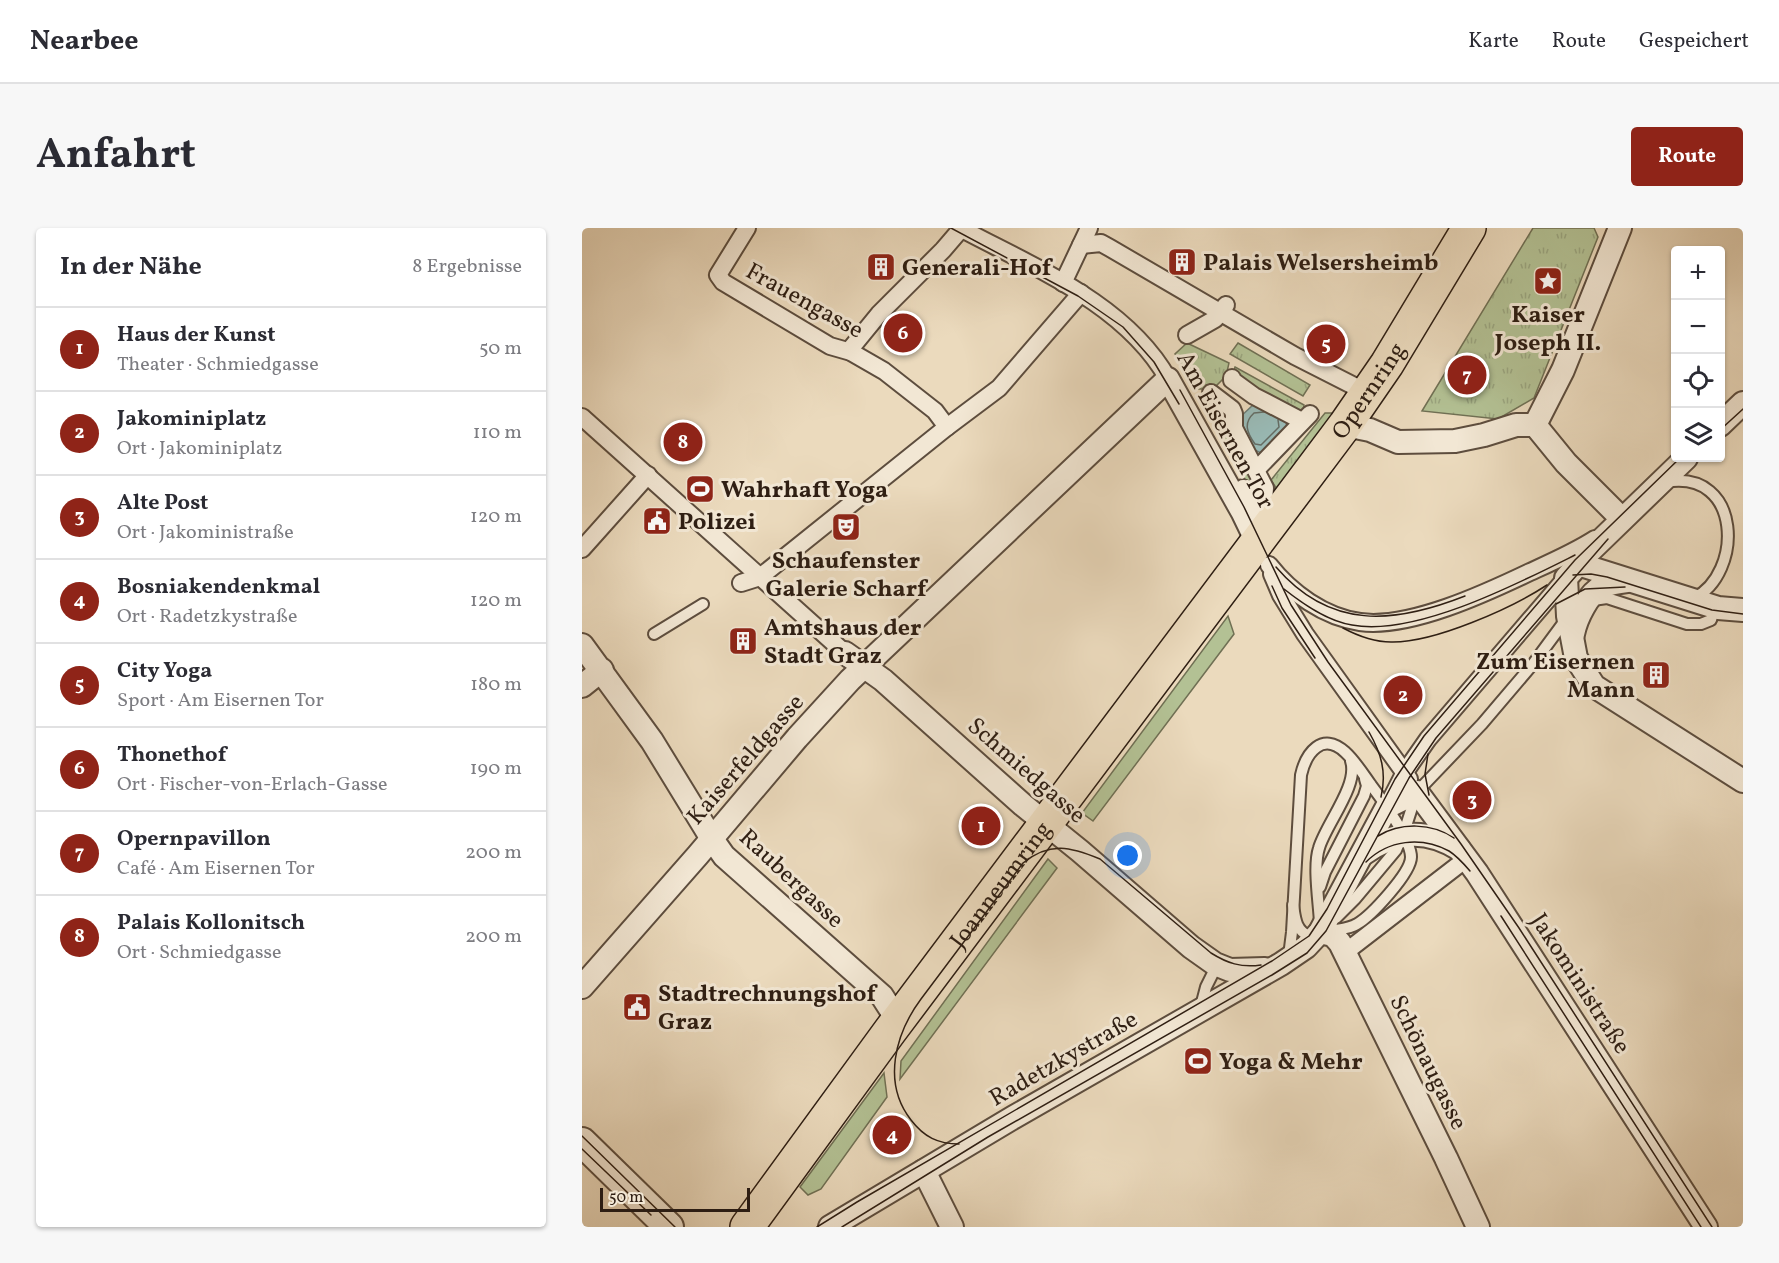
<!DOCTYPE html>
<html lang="de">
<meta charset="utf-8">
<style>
:root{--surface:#fff;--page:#f7f7f7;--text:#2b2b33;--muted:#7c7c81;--line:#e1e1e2;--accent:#8f2418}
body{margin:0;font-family:Vollkorn,serif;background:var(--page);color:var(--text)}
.controls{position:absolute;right:18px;top:18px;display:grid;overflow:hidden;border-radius:6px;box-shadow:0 2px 4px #0004}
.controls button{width:54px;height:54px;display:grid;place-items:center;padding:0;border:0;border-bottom:2px solid var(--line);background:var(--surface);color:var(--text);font:30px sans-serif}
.scale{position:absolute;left:18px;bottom:15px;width:150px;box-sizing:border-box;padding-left:6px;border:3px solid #2e1e13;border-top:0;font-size:16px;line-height:21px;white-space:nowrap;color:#2e1e13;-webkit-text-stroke:4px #f2e7d4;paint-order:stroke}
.you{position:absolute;left:546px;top:628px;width:21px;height:21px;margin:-15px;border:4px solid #fff;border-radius:50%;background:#1a73e8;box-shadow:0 0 0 9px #1a73e833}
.badge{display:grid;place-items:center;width:39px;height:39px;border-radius:50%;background:var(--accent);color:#fff;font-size:20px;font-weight:700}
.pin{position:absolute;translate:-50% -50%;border:3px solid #fff;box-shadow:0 2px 6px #0006}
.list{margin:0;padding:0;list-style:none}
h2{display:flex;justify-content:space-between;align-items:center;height:78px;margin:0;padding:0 24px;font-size:26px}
h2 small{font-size:20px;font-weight:400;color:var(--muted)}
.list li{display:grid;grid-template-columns:39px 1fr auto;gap:18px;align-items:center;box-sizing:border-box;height:84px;padding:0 24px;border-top:2px solid var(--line)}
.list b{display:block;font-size:22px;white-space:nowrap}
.list p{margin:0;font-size:20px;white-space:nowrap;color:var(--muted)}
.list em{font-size:20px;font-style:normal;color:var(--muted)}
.icon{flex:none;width:33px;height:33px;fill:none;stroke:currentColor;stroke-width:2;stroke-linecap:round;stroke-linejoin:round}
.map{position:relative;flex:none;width:1161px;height:999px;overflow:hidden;border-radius:6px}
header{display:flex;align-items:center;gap:36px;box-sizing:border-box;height:84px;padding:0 30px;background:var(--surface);border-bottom:2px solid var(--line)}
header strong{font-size:28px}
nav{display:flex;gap:33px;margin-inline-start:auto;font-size:21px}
.intro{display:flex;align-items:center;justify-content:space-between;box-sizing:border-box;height:144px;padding:0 36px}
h1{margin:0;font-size:42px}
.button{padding:15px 27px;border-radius:6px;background:var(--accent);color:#fff;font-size:21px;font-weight:700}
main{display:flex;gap:36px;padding:0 36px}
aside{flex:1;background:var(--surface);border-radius:6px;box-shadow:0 2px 4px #0004}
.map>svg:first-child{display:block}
.green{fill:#b3c194;stroke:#707054;stroke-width:1.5}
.park{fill:url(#park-tufts);stroke:#707054;stroke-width:1.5}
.water{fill:#99bab6;stroke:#6e7c75;stroke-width:1.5}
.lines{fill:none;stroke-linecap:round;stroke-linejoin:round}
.shore{stroke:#646c64;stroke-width:1.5}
.service-casing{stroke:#5d4d3e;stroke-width:14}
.pedestrian-casing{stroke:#5d4d3e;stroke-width:20}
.minor-casing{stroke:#5d4d3e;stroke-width:26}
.tertiary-casing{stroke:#5d4d3e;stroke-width:32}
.primary-casing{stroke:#2e1e13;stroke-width:36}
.service{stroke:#f2e7d4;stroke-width:10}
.pedestrian{stroke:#f2e7d4;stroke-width:16}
.minor{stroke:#f2e7d4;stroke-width:22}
.tertiary{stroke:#f2e7d4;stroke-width:28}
.primary{stroke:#ebdabd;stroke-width:33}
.tram{stroke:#2e1e13;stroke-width:1.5}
.labels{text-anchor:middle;stroke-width:6;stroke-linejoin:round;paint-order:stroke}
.poi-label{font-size:24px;font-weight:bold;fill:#2e1e13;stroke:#f2e7d4;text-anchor:start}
.street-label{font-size:24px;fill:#2e1e13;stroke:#f2e7d4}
</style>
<header>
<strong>Nearbee</strong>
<nav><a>Karte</a><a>Route</a><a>Gespeichert</a></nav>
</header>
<div class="intro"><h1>Anfahrt</h1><a class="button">Route</a></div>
<main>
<aside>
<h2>In der Nähe<small>8 Ergebnisse</small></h2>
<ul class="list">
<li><span class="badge">1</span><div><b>Haus der Kunst</b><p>Theater · Schmiedgasse</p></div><em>50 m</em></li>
<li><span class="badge">2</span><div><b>Jakominiplatz</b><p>Ort · Jakominiplatz</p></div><em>110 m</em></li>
<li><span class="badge">3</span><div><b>Alte Post</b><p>Ort · Jakoministraße</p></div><em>120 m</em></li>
<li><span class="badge">4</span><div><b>Bosniakendenkmal</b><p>Ort · Radetzkystraße</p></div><em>120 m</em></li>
<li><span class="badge">5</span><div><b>City Yoga</b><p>Sport · Am Eisernen Tor</p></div><em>180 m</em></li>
<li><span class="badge">6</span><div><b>Thonethof</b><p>Ort · Fischer-von-Erlach-Gasse</p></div><em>190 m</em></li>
<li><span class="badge">7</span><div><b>Opernpavillon</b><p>Café · Am Eisernen Tor</p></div><em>200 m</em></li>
<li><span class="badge">8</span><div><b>Palais Kollonitsch</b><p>Ort · Schmiedgasse</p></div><em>200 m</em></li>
</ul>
</aside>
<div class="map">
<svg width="1161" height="999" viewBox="0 0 1161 999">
<defs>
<pattern id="park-tufts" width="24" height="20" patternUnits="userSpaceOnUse" patternTransform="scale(1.5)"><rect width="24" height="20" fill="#b3c194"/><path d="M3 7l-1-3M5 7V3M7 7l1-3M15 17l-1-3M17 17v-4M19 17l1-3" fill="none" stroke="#9aa57f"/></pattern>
</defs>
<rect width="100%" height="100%" fill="#ebdabd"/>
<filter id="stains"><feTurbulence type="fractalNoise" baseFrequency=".00333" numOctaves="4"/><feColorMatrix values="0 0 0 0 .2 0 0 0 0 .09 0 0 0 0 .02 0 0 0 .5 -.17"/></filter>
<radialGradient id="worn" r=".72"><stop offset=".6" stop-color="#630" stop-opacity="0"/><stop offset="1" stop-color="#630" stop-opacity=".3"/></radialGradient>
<!-- green -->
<g class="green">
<path d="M 646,388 L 652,406 L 511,593 L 500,585 Z"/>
<path d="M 466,631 L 475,640 L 318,851 L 319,833 Z"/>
<path d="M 302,845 L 305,869 L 239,961 L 226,967 L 218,959 Z"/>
</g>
<!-- park -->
<g class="park">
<path d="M 951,0 L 1012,0 L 1016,9 L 952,170 L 916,191 L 840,183 Z"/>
<path d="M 605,115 L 647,135 L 644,148 L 631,161 L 613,161 L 593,126 Z"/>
<path d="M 656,115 L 728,157 L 721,168 L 648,126 Z"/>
<path d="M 653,139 L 722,177 L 721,187 L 666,162 L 656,144 L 652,142 Z"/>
<path d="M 618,168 L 629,168 L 646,183 L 639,189 L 671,250 L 666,257 Z"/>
<path d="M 743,185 L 751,185 L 698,266 L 689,252 Z"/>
</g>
<!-- water -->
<path class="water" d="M 671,177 L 704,194 L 705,199 L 679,225 L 673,222 L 669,224 L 656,199 L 657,190 Z"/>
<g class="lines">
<!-- shore -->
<path class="shore" d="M 682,184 L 672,185 C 661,195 665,205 673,216 L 679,217 L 697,199 L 696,192"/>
<!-- service casing -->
<g class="service-casing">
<g id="service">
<path d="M 1084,254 C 1161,241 1161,346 1112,370"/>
<path d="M 1011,372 L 1025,370 L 1105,396 L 1119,396 L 1129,392 L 1131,385 L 1135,380"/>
<path d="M 72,406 L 121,376"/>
<path d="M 738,659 L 743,644 L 782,568 L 785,558 L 783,551"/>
<path d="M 711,677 C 713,689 713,702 727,708 L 733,706"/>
<path d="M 754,690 L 773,671 L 814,622 L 824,598 L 835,564 L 900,496 L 951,436 L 985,390"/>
<path d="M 738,695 C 737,674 731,638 737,620 C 744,596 777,557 769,533"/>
<path d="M 707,728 L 710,704 L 719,547 C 724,525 740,503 763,524 C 773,533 781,546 789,557 C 800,571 829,612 829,629 C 829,645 789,688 775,696 C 767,701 757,701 748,703"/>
<path d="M 618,782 L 624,759 L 635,737"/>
</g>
</g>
<!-- pedestrian casing -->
<g class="pedestrian-casing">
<g id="pedestrian">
<path d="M 165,0 L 136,47 L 141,54 L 248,118 L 269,124 L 302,143 L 353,183 L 365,199"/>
<path d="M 378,0 C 451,39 544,76 586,151"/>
<path d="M 499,17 L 519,15 L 528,20 L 713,128 L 772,158"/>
<path d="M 481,55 L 507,0"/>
<path d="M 605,107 L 633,91 L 644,77"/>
<path d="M 269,124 L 270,119 L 297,86 L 361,22 L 379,1"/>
<path d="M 650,150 L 650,152 L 672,168 L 720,193"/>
<path d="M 629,165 L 650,181 L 652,186 L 652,200 L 683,260 L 682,274 L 672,284"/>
<path d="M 0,189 L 263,425"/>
<path d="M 675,241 L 728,186"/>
<path d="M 661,260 C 668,270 678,274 685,284"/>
<path d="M 0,321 L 66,247"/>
<path d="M 687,337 C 709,365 742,389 778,394 C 827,401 904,365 948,344 C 970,334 993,324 1013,311"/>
<path d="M 690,346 L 699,367 L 723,406 L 827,551"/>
<path d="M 159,355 L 178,349 L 365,199 L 417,160 L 499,65"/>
<path d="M 805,579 L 823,544 L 846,511 L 984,350"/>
<path d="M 770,719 L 875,638"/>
</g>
</g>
<!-- minor casing -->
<g class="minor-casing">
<g id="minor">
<path d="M 763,197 L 788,202 L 816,214 L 873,213 L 902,207 L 934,197 L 953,197"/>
<path d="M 953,197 L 981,142 L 1038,0"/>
<path d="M 953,197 L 984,235 L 1040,291"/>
<path d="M 1138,197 L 1161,175"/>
<path d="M 1104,230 L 1009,322 L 984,350 L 986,388 L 994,430 L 1012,458 L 1161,553"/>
<path d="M 996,336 L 1136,380 L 1161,382"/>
<path d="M 991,406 C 994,391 1006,365 1021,358 C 1029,355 1037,354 1045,353"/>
<path d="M 0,417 L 70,513 L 130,611 L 142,628 L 300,768 L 316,793"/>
<path d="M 263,425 L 301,452 L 441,577 L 498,623 L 609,719 L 633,736 L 648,742 L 683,741"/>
<path d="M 0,458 L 20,442"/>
<path d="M 781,626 C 813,603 843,600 877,621"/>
<path d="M 738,704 L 751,707 L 758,715 L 864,930 L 896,999"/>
<path d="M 0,759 L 116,627 L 215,510 L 268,452 L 586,151 L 661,285 L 676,316"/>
<path d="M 342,943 L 370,999"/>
<path d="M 248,999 L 432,889 L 699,736 L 724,719 L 738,704 L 805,579 L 835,564 L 895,645 L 1124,999"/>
</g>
</g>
<!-- tertiary casing -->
<g class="tertiary-casing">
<path id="tertiary" d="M 0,914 L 87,999"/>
</g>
<!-- primary casing -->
<g class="primary-casing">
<g id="primary">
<path id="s1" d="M 165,999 L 308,803 L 763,197 L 805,136 L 887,0"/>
</g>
</g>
<!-- service -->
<use href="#service" class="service"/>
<!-- pedestrian -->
<use href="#pedestrian" class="pedestrian"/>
<!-- minor -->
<use href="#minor" class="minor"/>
<!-- tertiary -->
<use href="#tertiary" class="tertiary"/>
<!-- primary -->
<use href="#primary" class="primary"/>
<!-- tram -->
<g class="tram">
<path d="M 369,0 L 496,68 L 541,99 L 572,134 L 597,176"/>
<path d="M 598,162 L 662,279 L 709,377 L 746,434 L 879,616 L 937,700 L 1130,999"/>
<path d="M 1138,202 L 1161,181"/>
<path d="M 694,339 C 748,402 812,396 883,368"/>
<path d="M 991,347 L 1009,346 L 1025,349 L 1130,382 L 1161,386"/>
<path d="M 690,358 L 700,380 L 733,430"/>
<path d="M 702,361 C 721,376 745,393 770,397 C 833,409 937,355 993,327"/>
<path d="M 974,376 L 1003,361 L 1043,359"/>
<path d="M 761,400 C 776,408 792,414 809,414 C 852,415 930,380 965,357"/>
<path d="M 787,504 C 799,525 805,544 799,569"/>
<path d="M 846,526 L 843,546 L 847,567"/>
<path d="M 796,608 C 819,594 850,595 872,610"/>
<path d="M 784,634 C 806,612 839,608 867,623 C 875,628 882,636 888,643"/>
<path d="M 919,688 L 1119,999"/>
<path d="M 0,908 L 93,999"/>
<path d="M 377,916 C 356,916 342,909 329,892 C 300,855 313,806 339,771 L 441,635 C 468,613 489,619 518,631 L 629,725 C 645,735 659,740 679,737"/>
<path d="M 0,921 L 69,987"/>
<path d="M 235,999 L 275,974 L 690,733 L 727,708 L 745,681 L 813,551 L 842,508 L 993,332 L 1098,230"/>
<path d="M 260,999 L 406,909 L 690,747 L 725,725 L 744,703 L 827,550 L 854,510 L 1026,311"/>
</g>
</g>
<!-- icons -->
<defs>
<g id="building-square" transform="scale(1.5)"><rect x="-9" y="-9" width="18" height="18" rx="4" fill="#8f2418" stroke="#f2e7d4"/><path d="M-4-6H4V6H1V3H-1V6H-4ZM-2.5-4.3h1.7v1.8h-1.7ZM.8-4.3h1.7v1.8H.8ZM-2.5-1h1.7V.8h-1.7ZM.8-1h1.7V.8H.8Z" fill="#fff"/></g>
<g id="sight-square" transform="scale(1.5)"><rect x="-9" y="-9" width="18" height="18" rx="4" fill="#8f2418" stroke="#f2e7d4"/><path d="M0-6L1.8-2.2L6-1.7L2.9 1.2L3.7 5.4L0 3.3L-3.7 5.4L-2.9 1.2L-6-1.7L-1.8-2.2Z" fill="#fff"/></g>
<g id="stadium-square" transform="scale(1.5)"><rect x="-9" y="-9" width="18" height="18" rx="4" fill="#8f2418" stroke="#f2e7d4"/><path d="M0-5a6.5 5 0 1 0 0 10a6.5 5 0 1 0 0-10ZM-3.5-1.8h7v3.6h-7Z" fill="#fff"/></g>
<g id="civic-square" transform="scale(1.5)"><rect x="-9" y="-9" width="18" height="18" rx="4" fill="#8f2418" stroke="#f2e7d4"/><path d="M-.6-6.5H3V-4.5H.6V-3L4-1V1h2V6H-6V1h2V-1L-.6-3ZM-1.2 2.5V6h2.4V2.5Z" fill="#fff"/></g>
<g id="theatre-square" transform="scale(1.5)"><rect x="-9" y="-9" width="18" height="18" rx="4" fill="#8f2418" stroke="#f2e7d4"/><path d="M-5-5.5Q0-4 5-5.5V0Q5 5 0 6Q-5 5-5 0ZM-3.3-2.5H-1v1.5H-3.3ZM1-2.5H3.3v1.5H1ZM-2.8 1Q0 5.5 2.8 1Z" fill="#fff"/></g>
</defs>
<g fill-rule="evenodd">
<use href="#building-square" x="600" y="34"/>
<use href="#building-square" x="299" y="39"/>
<use href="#sight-square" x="966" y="53"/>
<use href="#stadium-square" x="118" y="261"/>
<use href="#civic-square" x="75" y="293"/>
<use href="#theatre-square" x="264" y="299"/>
<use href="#building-square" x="161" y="413"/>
<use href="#building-square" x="1074" y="447"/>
<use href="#civic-square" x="55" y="779"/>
<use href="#stadium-square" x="616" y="833"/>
</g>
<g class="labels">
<!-- poi labels -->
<g class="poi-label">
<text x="621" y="42">Palais Welsersheimb</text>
<text x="320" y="47">Generali-Hof</text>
<text x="966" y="94" text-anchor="middle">Kaiser<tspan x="966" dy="28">Joseph II.</tspan></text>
<text x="139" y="269">Wahrhaft Yoga</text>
<text x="96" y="301">Polizei</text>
<text x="264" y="340" text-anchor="middle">Schaufenster<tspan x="264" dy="28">Galerie Scharf</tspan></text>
<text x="182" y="407">Amtshaus der<tspan x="182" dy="28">Stadt Graz</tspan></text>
<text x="1053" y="441" text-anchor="end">Zum Eisernen<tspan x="1053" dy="28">Mann</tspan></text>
<text x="76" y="773">Stadtrechnungshof<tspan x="76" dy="28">Graz</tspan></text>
<text x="637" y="841">Yoga &amp; Mehr</text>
</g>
<!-- street labels -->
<g class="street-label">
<text transform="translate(223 72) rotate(29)" y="8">Frauengasse</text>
<text dy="8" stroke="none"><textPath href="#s1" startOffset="1042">Opernring</textPath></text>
<text transform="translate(644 202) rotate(61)" y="8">Am Eisernen Tor</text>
<text transform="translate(163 531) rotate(-49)" y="8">Kaiserfeldgasse</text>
<text transform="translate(445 542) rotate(41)" y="8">Schmiedgasse</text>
<text transform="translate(210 650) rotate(43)" y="8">Raubergasse</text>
<text dy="8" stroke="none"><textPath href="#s1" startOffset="426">Joanneumring</textPath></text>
<text transform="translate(999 755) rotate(57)" y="8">Jakoministraße</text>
<text transform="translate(481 830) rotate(-30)" y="8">Radetzkystraße</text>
<text transform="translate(847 834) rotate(64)" y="8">Schönaugasse</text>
</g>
</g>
<rect width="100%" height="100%" filter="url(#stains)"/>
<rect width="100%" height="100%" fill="url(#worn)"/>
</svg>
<div class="controls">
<button>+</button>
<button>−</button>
<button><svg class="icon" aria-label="locate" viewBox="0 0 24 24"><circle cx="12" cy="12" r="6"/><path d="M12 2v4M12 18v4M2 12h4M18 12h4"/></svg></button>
<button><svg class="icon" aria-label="layers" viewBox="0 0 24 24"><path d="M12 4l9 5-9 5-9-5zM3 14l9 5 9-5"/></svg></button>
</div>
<div class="scale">50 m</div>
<div class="you"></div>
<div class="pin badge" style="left:399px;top:598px">1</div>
<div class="pin badge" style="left:821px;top:467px">2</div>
<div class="pin badge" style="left:890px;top:572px">3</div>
<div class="pin badge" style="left:310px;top:907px">4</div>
<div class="pin badge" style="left:744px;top:116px">5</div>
<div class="pin badge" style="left:321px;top:105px">6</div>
<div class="pin badge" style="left:885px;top:147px">7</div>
<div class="pin badge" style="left:101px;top:214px">8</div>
</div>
</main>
